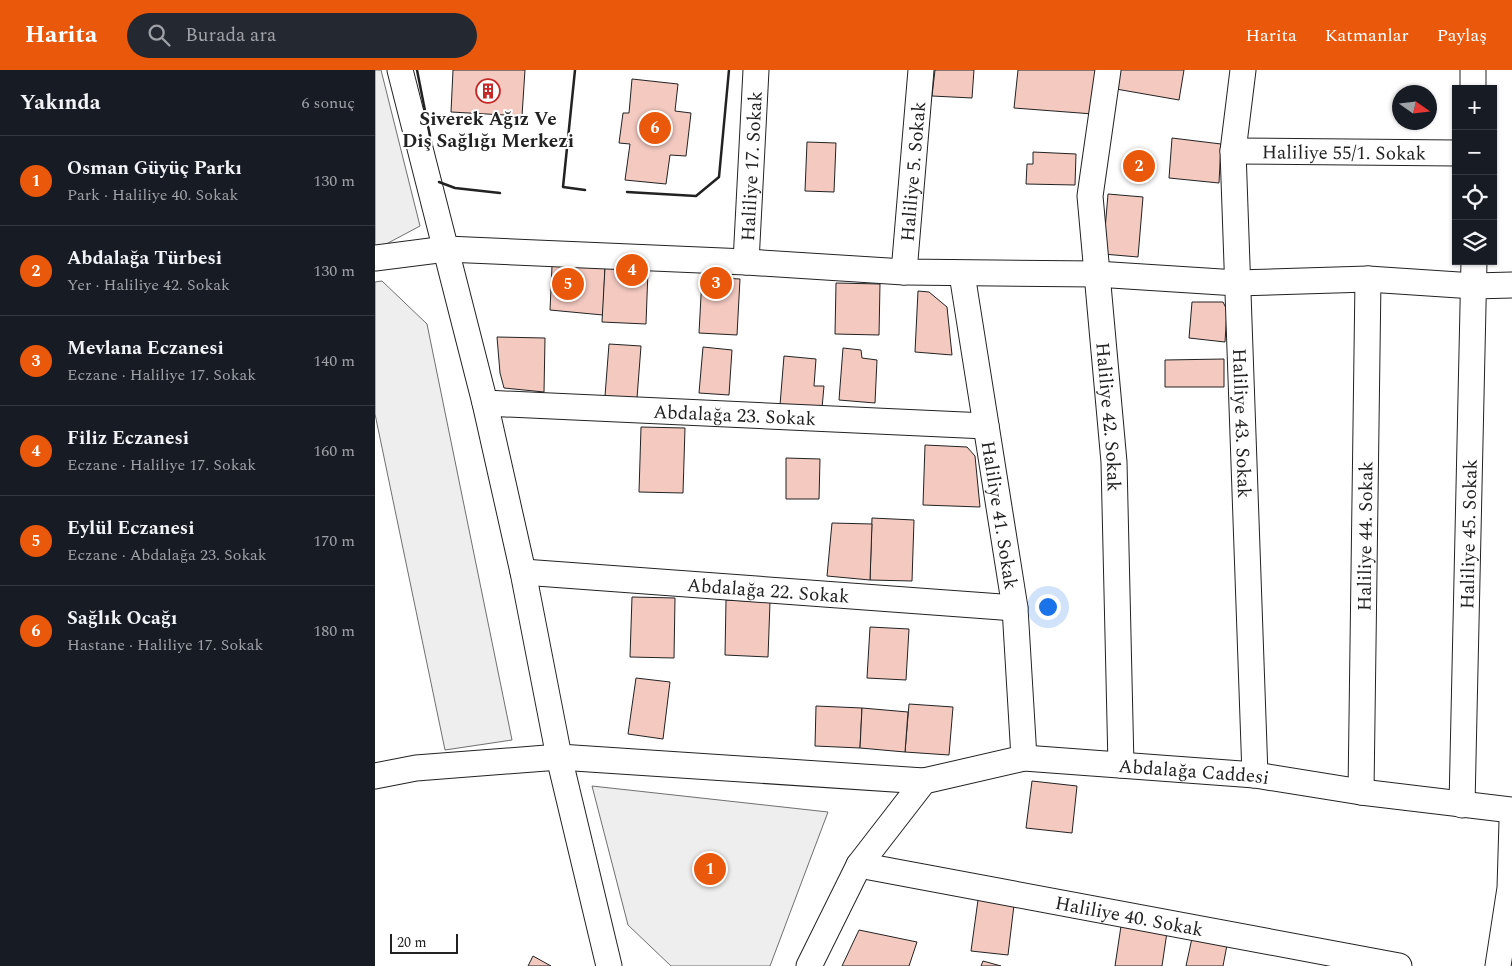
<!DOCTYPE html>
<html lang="tr">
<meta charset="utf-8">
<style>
:root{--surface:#171b24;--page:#242831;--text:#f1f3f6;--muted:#9ea1a6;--line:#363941;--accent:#ea580c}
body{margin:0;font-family:Spectral,serif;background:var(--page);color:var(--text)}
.controls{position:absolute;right:15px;top:15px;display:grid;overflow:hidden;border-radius:0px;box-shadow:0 1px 4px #0004}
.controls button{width:45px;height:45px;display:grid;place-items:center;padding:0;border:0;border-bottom:1px solid var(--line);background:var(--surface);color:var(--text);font:25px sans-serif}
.compass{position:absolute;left:1017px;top:15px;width:45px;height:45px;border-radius:50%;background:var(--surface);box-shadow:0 1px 4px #0004;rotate:104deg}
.scale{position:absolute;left:15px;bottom:12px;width:68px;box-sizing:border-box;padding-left:5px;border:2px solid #222;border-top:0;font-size:14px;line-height:18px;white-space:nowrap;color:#222;-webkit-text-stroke:4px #fff;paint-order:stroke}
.you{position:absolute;left:672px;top:536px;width:18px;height:18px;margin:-12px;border:4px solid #fff;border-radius:50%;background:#1a73e8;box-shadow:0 0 0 8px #1a73e833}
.badge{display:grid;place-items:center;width:32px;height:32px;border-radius:50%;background:var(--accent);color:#fff;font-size:16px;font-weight:700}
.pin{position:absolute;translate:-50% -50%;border:2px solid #fff;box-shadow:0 1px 5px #0006}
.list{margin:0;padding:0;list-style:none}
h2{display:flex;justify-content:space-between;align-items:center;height:65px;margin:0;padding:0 20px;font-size:21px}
h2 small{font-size:16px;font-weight:400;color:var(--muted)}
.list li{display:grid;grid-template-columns:32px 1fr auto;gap:15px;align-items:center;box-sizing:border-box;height:90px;padding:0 20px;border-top:1px solid var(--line)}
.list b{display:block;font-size:19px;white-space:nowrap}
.list p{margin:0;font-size:16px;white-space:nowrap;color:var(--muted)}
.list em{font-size:16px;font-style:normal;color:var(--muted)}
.icon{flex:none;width:28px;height:28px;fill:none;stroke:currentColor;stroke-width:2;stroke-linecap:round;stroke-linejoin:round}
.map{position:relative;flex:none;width:1137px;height:896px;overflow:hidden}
header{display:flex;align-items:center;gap:30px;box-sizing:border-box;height:70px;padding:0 25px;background:var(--accent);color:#fff}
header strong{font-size:24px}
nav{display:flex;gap:28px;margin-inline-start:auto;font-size:18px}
.search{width:350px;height:45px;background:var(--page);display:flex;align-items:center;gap:12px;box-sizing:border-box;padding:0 18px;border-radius:28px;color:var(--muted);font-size:19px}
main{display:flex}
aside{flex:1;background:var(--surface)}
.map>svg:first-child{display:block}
.green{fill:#eee;stroke:#6f6f6f}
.building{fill:#f3c9c0;stroke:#222}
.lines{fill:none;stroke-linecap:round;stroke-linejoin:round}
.minor-casing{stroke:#222;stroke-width:27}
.minor{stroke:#fff;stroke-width:25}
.wall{stroke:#222;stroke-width:2.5}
.labels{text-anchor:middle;stroke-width:4;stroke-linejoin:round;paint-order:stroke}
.poi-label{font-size:19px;font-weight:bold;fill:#222;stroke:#fff}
.street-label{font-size:19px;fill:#222;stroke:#fff}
</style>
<header>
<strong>Harita</strong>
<div class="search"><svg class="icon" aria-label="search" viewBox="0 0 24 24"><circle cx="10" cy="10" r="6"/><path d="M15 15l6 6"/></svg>Burada ara</div>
<nav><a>Harita</a><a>Katmanlar</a><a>Paylaş</a></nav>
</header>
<main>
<aside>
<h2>Yakında<small>6 sonuç</small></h2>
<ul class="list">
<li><span class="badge">1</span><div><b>Osman Güyüç Parkı</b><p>Park · Haliliye 40. Sokak</p></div><em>130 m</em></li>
<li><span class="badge">2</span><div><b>Abdalağa Türbesi</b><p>Yer · Haliliye 42. Sokak</p></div><em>130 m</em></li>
<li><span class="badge">3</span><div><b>Mevlana Eczanesi</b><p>Eczane · Haliliye 17. Sokak</p></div><em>140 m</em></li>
<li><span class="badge">4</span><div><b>Filiz Eczanesi</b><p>Eczane · Haliliye 17. Sokak</p></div><em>160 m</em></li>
<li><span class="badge">5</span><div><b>Eylül Eczanesi</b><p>Eczane · Abdalağa 23. Sokak</p></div><em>170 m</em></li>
<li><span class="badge">6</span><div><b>Sağlık Ocağı</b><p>Hastane · Haliliye 17. Sokak</p></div><em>180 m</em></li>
</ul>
</aside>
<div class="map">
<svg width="1137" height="896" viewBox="0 0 1137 896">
<rect width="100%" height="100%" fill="#fff"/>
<!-- green -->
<g class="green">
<path d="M 0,0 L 6,0 L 45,156 L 0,180 Z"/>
<path d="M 7,211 L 52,254 L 137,670 L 70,680 L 0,344 L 0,212 Z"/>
<path d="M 217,716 L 453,742 L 395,896 L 296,896 L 253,855 Z"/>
</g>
<!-- building -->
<g class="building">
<path d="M 78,0 L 150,0 L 147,46 L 76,42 Z"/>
<path d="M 560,0 L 599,0 L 597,28 L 557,26 Z"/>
<path d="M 643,0 L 722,0 L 718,44 L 639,38 Z"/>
<path d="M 745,0 L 809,0 L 804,30 L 741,19 Z"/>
<path d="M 257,9 L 303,14 L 300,41 L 316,43 L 311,86 L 295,85 L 291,114 L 250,110 L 255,74 L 244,73 L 248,43 L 254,43 Z"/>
<path d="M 797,68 L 846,74 L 844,113 L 794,108 Z"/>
<path d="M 432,72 L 461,73 L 459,122 L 430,121 Z"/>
<path d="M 658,82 L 701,84 L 700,115 L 651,114 L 652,94 L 658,94 Z"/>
<path d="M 759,89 L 771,90 L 769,103 L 757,102 Z"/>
<path d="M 733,124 L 768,127 L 763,187 L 728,184 Z"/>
<path d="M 177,196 L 230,197 L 228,245 L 175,240 Z"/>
<path d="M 230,197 L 273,200 L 271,254 L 227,252 Z"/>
<path d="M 327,207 L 365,209 L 362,265 L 324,263 Z"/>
<path d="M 461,213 L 505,214 L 504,265 L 460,264 Z"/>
<path d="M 543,221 L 554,222 L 572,237 L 577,285 L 540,282 Z"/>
<path d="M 817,232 L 848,232 L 852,240 L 850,272 L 814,268 Z"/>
<path d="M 122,267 L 170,268 L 169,322 L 129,318 L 125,303 Z"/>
<path d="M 234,274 L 266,276 L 262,328 L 230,326 Z"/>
<path d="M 328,277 L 357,280 L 354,325 L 324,323 Z"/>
<path d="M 468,278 L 486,280 L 487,288 L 502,290 L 500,333 L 464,330 Z"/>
<path d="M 409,286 L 441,289 L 439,316 L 449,316 L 447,338 L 405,335 Z"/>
<path d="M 849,289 L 849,317 L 790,317 L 790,290 Z"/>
<path d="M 266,357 L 310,358 L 308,423 L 264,422 Z"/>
<path d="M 550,375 L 592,377 L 600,386 L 605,437 L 548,435 Z"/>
<path d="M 411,388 L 445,389 L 444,429 L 411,429 Z"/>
<path d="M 497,448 L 539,450 L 537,511 L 495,510 Z"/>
<path d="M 457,453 L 497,454 L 495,510 L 452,506 Z"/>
<path d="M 257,527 L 300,528 L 299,588 L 255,587 Z"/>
<path d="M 351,530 L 395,532 L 393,587 L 350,585 Z"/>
<path d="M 495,557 L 534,559 L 531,610 L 492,608 Z"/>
<path d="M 261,608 L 295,612 L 288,669 L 253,664 Z"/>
<path d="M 534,634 L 578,637 L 574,685 L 530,682 Z"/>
<path d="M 441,636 L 487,638 L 485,678 L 440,676 Z"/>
<path d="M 487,638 L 533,642 L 530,682 L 485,678 Z"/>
<path d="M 657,711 L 702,716 L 697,763 L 651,758 Z"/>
<path d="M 603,830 L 639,835 L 633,885 L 596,881 Z"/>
<path d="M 746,856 L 792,862 L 787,896 L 740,896 Z"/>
<path d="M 484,860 L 542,872 L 534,896 L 467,896 Z"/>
<path d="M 817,868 L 852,875 L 848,896 L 811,896 Z"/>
<path d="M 158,886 L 176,896 L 153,896 Z"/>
<path d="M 608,891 L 626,896 L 606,896 Z"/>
</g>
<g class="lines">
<!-- minor casing -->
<g class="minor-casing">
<g id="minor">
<path d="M 25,0 L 110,333 L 148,502 L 184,687 L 234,896"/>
<path id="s1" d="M 733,0 L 715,126 L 739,392 L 746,695"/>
<path id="s2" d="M 868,0 L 858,81 L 880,705"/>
<path d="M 1098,0 L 1098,19"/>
<path id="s3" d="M 858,81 L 1081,83"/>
<path d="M 0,188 L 71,179 L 371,192 L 529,202 L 721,204 L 862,213 L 993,209 L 1099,216 L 1137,215"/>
<path id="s4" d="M 371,192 L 381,0"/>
<path id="s5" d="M 529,202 L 546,0"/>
<path id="s6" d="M 587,204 L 640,538 L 649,688"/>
<path id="s7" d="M 110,333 L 611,356"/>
<path id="s8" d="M 148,502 L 640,538"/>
<path d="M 0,706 L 41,698 L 184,687 L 549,711"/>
<path id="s9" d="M 986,722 L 993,209"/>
<path id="s10" d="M 1087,735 L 1099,191"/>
<path id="s11" d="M 484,795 L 1024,896"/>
<path id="s12" d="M 434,896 L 484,795 L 549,711 L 649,688 L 880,705 L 986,722 L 1137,740"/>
<path d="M 1123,896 L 1135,818 L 1137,751"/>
</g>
</g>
<!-- minor -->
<use href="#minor" class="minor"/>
<!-- wall -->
<g class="wall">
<path d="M 42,0 L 55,66"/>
<path d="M 200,0 L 188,117 L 210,120"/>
<path d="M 64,112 L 80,118 L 125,123"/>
<path d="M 252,122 L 321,126 L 344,107 L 354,0"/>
</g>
</g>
<!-- icons -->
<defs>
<g id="building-ring" transform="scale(1.25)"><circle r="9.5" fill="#fff" stroke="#c62828" stroke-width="1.5"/><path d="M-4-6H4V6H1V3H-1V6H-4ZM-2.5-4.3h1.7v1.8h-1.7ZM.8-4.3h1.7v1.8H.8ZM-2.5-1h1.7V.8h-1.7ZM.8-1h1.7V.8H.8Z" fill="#c62828"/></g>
</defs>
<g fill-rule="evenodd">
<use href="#building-ring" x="113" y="21"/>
</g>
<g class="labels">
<!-- poi labels -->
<g class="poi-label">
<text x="113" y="55">Siverek Ağız Ve<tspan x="113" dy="22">Diş Sağlığı Merkezi</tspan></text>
</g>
<!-- street labels -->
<g class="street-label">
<text dy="7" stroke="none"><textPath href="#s3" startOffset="111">Haliliye 55/1. Sokak</textPath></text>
<text dy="7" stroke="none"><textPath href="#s4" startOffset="96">Haliliye 17. Sokak</textPath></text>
<text dy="7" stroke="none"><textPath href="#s5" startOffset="101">Haliliye 5. Sokak</textPath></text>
<text dy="7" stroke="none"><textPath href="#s7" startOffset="250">Abdalağa 23. Sokak</textPath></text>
<text dy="7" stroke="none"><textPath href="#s1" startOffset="349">Haliliye 42. Sokak</textPath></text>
<text dy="7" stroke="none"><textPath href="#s2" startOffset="354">Haliliye 43. Sokak</textPath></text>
<text dy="7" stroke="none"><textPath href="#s6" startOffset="244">Haliliye 41. Sokak</textPath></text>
<text dy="7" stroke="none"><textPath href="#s10" startOffset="271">Haliliye 45. Sokak</textPath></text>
<text dy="7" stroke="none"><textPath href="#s9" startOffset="256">Haliliye 44. Sokak</textPath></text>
<text dy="7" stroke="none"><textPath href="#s8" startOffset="246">Abdalağa 22. Sokak</textPath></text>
<text dy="7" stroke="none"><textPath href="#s12" startOffset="492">Abdalağa Caddesi</textPath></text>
<text dy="7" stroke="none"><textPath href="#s11" startOffset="275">Haliliye 40. Sokak</textPath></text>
</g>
</g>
</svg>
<div class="controls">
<button>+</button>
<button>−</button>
<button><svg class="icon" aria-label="locate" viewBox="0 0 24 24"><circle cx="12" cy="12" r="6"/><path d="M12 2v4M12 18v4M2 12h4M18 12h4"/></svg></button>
<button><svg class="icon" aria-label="layers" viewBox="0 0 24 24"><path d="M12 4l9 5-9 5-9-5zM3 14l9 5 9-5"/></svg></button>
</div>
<svg class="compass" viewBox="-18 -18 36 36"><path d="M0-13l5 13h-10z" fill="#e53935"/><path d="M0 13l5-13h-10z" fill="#9ea1a6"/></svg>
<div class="scale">20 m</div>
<div class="you"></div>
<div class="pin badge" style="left:335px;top:799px">1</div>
<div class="pin badge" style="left:764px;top:96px">2</div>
<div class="pin badge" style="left:341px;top:213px">3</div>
<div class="pin badge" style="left:257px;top:200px">4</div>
<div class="pin badge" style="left:193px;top:214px">5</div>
<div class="pin badge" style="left:280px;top:58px">6</div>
</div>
</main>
